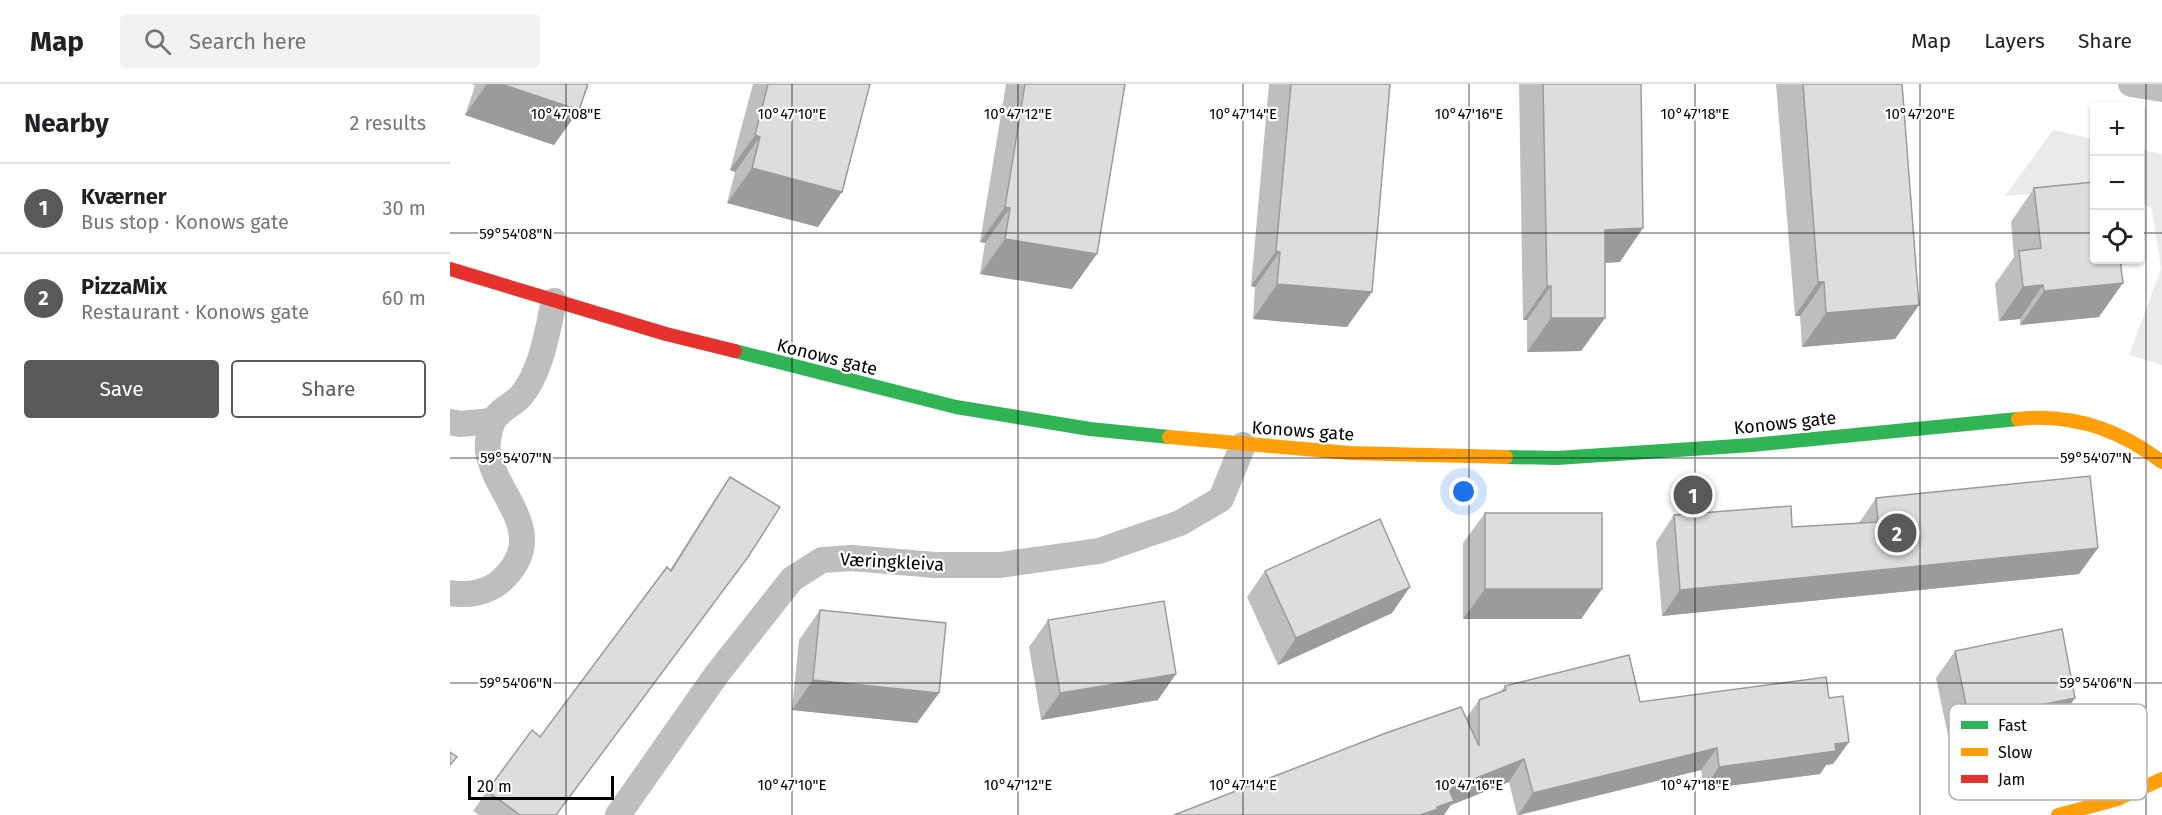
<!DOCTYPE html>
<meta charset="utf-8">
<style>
:root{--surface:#fff;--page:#f2f2f2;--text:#202124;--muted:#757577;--line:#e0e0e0;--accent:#595959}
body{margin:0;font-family:"Fira Sans",sans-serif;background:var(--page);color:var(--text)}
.controls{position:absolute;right:18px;top:18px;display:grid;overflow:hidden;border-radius:6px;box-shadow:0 2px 4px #0004}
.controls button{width:54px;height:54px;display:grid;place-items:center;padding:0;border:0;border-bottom:2px solid var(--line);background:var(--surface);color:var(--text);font:30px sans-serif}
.scale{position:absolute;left:18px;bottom:15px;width:146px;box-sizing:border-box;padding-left:6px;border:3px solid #000;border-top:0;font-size:16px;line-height:21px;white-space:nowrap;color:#000;-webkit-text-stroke:4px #fff;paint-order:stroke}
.you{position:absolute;left:1014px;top:408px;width:21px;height:21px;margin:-15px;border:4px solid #fff;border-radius:50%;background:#1a73e8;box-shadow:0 0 0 9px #1a73e833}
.badge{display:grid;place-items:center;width:39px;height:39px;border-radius:50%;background:var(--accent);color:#fff;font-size:20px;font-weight:700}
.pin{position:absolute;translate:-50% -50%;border:3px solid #fff;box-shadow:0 2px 6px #0006}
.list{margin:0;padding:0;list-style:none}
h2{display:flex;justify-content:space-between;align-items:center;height:78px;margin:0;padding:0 24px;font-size:26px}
h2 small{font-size:20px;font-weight:400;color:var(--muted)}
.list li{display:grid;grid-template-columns:39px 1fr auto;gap:18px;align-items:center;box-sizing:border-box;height:90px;padding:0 24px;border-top:2px solid var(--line)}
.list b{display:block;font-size:22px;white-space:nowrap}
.list p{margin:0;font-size:20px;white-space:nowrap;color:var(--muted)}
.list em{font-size:20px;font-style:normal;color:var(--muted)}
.actions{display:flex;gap:12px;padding:18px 24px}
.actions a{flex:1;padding:14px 0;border:2px solid var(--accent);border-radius:6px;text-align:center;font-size:21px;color:var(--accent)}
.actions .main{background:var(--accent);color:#fff}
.icon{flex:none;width:33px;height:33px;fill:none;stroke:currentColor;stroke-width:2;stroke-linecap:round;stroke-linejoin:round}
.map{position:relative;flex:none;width:1712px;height:731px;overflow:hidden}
header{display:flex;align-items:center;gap:36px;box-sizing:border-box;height:84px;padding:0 30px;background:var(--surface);border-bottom:2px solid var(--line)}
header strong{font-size:28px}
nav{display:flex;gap:33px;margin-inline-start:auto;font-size:21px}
.search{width:420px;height:54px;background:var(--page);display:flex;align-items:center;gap:15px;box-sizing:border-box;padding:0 21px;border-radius:6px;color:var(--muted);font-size:22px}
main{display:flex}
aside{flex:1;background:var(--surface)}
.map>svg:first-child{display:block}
.green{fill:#eaeaea}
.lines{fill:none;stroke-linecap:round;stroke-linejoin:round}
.lane{stroke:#bebebe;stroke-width:26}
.fast{stroke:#30b455;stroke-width:14}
.slow{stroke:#ff9f0a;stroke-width:14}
.jam{stroke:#e5322d;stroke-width:14}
.wall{fill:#bebebe}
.shaded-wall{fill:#9b9b9b}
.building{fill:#ddd;stroke:#9b9b9b;stroke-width:1.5}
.ticks{fill:none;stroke:#000;stroke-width:1.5;stroke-opacity:0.45}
.labels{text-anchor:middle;stroke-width:4.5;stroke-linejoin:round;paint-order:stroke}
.street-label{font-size:18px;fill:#000;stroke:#fff}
.key{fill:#fff;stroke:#b2b2b2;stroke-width:1.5}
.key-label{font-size:16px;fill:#000}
.ticks-label{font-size:15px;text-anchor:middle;fill:#000;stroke:#fff;stroke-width:4.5;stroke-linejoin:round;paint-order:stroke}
</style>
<header>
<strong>Map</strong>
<div class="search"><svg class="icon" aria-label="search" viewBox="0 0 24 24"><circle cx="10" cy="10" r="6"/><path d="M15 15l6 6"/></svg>Search here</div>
<nav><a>Map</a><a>Layers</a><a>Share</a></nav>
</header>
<main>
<aside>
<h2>Nearby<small>2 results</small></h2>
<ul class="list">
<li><span class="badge">1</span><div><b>Kværner</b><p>Bus stop · Konows gate</p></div><em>30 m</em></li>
<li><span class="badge">2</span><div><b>PizzaMix</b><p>Restaurant · Konows gate</p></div><em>60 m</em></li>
</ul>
<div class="actions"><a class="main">Save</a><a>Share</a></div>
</aside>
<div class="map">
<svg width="1712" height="731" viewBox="0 0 1712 731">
<rect width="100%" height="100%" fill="#fff"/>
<!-- green -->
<g class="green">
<path d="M 1603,46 L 1644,55 L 1644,104 L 1555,112 Z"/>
<path d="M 1690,65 L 1712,70 L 1712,281 L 1679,271 L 1711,185 L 1702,125 L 1690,117 Z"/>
</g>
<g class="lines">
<!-- lane -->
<g class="lane">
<path d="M 1681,0 L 1712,5"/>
<path d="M 0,338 L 10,340 L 42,337"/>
<path d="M 0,509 C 18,512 38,509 52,496 C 101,449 46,414 38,367 C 37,360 39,347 42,340 C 45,328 63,321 71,312 C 92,286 97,248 104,217"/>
<path d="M 168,731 L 267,590 L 342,495 L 372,476 L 402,474 L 485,481 L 550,481 L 649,467 L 730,439 L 771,415 L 793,361"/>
</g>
<!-- fast -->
<g class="fast">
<path d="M 285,267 L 506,323 L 640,345 L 719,353"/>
<path d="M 1056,373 L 1107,374 L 1302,361 L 1568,335"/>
</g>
<!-- slow -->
<g class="slow">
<path d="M 1568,335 C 1621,329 1669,345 1712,378"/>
<path d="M 719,353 L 900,369 L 1056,373"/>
<path d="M 1608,731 L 1668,715 L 1712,695"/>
</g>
<!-- jam -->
<path class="jam" d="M 0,185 L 216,250 L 285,267"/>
</g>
<!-- wall -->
<g class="wall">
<path d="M 22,0 L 138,0 L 104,61 L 15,31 L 25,2 Z"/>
<path d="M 303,0 L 420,0 L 368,143 L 277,119 L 285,88 L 280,86 Z"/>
<path d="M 556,0 L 675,0 L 622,205 L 530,190 L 535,159 L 530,158 Z"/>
<path d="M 819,0 L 940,0 L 897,243 L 803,235 L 805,203 L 801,202 Z"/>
<path d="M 1069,0 L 1191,0 L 1170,178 L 1155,179 L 1155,234 L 1131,267 L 1077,268 L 1077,236 L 1073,236 Z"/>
<path d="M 1326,0 L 1452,0 L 1469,221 L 1445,255 L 1352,263 L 1350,232 L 1345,232 Z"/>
<path d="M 1584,104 L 1644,176 L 1675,176 L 1671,182 L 1649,233 L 1570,241 L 1570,235 L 1549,237 L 1545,200 L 1564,173 L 1561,138 Z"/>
<path d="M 280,393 L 298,473 L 106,731 L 29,731 L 23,727 L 37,707 L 90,653 L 220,486 L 266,413 Z"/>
<path d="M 1426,414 L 1648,464 L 1629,490 L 1212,532 L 1206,458 L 1224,431 L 1342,443 L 1409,439 Z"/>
<path d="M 1035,429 L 1152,505 L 1131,535 L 1013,535 L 1013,459 Z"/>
<path d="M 815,487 L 942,529 L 828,581 L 797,513 Z"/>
<path d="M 370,526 L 489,609 L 467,639 L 342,626 L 349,556 Z"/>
<path d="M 598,536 L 708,616 L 591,636 L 579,563 Z"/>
<path d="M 1505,567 L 1607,640 L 1500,661 L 1486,594 Z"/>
<path d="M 1055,602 L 1190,618 L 1379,614 L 1399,658 L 1383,680 L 1376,681 L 1370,690 L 1254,705 L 1251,686 L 1070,731 L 1067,731 L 1059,698 L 1001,721 L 1016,634 L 1029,616 L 1051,607 Z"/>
</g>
<!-- shaded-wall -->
<g class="shaded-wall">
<path d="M 37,0 L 51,0 L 129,26 L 104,61 L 15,31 Z"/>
<path d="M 305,51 L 310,53 L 285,88 L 280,86 Z"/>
<path d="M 302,84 L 392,108 L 368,143 L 277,119 Z"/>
<path d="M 555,123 L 560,124 L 535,159 L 530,158 Z"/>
<path d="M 1193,144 L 1170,178 L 1131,180 L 1155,146 Z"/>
<path d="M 555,155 L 647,170 L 622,205 L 530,190 Z"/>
<path d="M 826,167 L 830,168 L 805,203 L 801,202 Z"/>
<path d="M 1654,176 L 1675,176 L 1667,188 Z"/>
<path d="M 1368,198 L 1374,198 L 1350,232 L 1345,232 Z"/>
<path d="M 1673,199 L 1649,233 L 1570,241 L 1594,207 Z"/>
<path d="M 827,200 L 922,208 L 897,243 L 803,235 Z"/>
<path d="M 1593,201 L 1570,235 L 1549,237 L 1573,203 Z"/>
<path d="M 1097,202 L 1101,202 L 1077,236 L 1073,236 Z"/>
<path d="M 1469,221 L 1445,255 L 1352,263 L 1376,229 Z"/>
<path d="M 1101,234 L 1155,234 L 1131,267 L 1077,268 Z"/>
<path d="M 1648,464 L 1629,490 L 1212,532 L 1230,506 Z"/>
<path d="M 960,503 L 942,529 L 828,581 L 846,554 Z"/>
<path d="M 1035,505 L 1152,505 L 1131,535 L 1013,535 Z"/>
<path d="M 726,590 L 708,616 L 591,636 L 610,609 Z"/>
<path d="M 363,596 L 489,609 L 467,639 L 342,626 Z"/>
<path d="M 1625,614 L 1607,640 L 1500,661 L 1519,635 Z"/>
<path d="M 1399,658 L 1383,680 L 1376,681 L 1370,690 L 1254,705 L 1269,683 Z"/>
<path d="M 1267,664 L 1251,686 L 1068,731 L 1083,709 Z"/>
<path d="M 1074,675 L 1059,698 L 1001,721 L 994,731 L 970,731 L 999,705 Z"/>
</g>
<!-- building -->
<g class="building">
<path d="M 51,0 L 138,0 L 129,26 Z"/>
<path d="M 318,0 L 420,0 L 392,108 L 302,84 L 310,53 L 305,51 Z"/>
<path d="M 575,0 L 675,0 L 647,170 L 555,155 L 560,124 L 555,123 Z"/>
<path d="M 841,0 L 940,0 L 922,208 L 827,200 L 830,168 L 826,167 Z"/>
<path d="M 1093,0 L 1191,0 L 1193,144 L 1155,146 L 1155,234 L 1101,234 L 1101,202 L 1097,202 Z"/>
<path d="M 1353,0 L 1452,0 L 1469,221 L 1376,229 L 1374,198 L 1368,198 Z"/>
<path d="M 1644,98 L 1644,176 L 1670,176 L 1673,199 L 1594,207 L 1593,201 L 1573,203 L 1569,167 L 1591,164 L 1584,104 Z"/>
<path d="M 1640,392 L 1648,464 L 1230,506 L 1224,431 L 1341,422 L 1342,443 L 1428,438 L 1426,414 Z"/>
<path d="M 280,393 L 330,423 L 298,473 L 106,731 L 70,731 L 37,707 L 82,646 L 90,653 L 217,483 L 221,487 Z"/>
<rect x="1035" y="429" width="117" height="76"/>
<path d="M 930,435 L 960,503 L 846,554 L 815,487 Z"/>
<path d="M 714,517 L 726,590 L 610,609 L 598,536 Z"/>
<path d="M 370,526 L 496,539 L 489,609 L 363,596 Z"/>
<path d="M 1612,545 L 1625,614 L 1519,635 L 1505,567 Z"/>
<path d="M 1179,571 L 1190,618 L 1376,593 L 1379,614 L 1393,612 L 1399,658 L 1385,660 L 1386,667 L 1269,683 L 1267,664 L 1083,709 L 1074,675 L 999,705 L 1004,717 L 987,723 L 988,725 L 970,731 L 724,731 L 936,649 L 1011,623 L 1029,662 L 1029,616 L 1056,606 L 1055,602 Z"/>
<path d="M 0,668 L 7,673 L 0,681 Z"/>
</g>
<!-- ticks -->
<path class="ticks" d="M 116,0 L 116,731M 342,0 L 342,731M 568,0 L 568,731M 793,0 L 793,731M 1019,0 L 1019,731M 1245,0 L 1245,731M 1470,0 L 1470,731M 1696,0 L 1696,731M 0,149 L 1644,149M 1690,149 L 1712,149M 0,374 L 1712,374M 0,599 L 1712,599"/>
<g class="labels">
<!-- street labels -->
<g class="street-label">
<text transform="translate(377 273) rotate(14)" y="6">Konows gate</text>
<text transform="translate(1335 339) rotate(-6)" y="6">Konows gate</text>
<text transform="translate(853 347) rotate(4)" y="6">Konows gate</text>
<text transform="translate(442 478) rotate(3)" y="6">Væringkleiva</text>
</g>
</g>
<!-- legend -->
<rect x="1499" y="620" width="198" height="96" rx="9" class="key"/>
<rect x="1511" y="637" width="27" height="8" fill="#30b455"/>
<rect x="1511" y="664" width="27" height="8" fill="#ff9f0a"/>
<rect x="1511" y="691" width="27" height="8" fill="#e5322d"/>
<g class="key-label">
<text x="1548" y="647">Fast</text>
<text x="1548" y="674">Slow</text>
<text x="1548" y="701">Jam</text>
</g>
<g class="ticks-label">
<text x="116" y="35">10°47'08"E</text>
<text x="342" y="35">10°47'10"E</text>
<text x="568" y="35">10°47'12"E</text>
<text x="793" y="35">10°47'14"E</text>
<text x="1019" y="35">10°47'16"E</text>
<text x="1245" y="35">10°47'18"E</text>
<text x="1470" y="35">10°47'20"E</text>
<text x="66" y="155">59°54'08"N</text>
<text x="66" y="379">59°54'07"N</text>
<text x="1646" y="379">59°54'07"N</text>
<text x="66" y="604">59°54'06"N</text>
<text x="1646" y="604">59°54'06"N</text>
<text x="342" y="706">10°47'10"E</text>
<text x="568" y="706">10°47'12"E</text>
<text x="793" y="706">10°47'14"E</text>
<text x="1019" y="706">10°47'16"E</text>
<text x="1245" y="706">10°47'18"E</text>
</g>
</svg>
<div class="controls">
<button>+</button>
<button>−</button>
<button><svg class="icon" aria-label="locate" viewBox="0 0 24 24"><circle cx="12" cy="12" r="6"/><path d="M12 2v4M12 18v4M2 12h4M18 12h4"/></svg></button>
</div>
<div class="scale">20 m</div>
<div class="you"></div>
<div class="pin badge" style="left:1243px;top:411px">1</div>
<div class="pin badge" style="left:1447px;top:449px">2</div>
</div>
</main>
